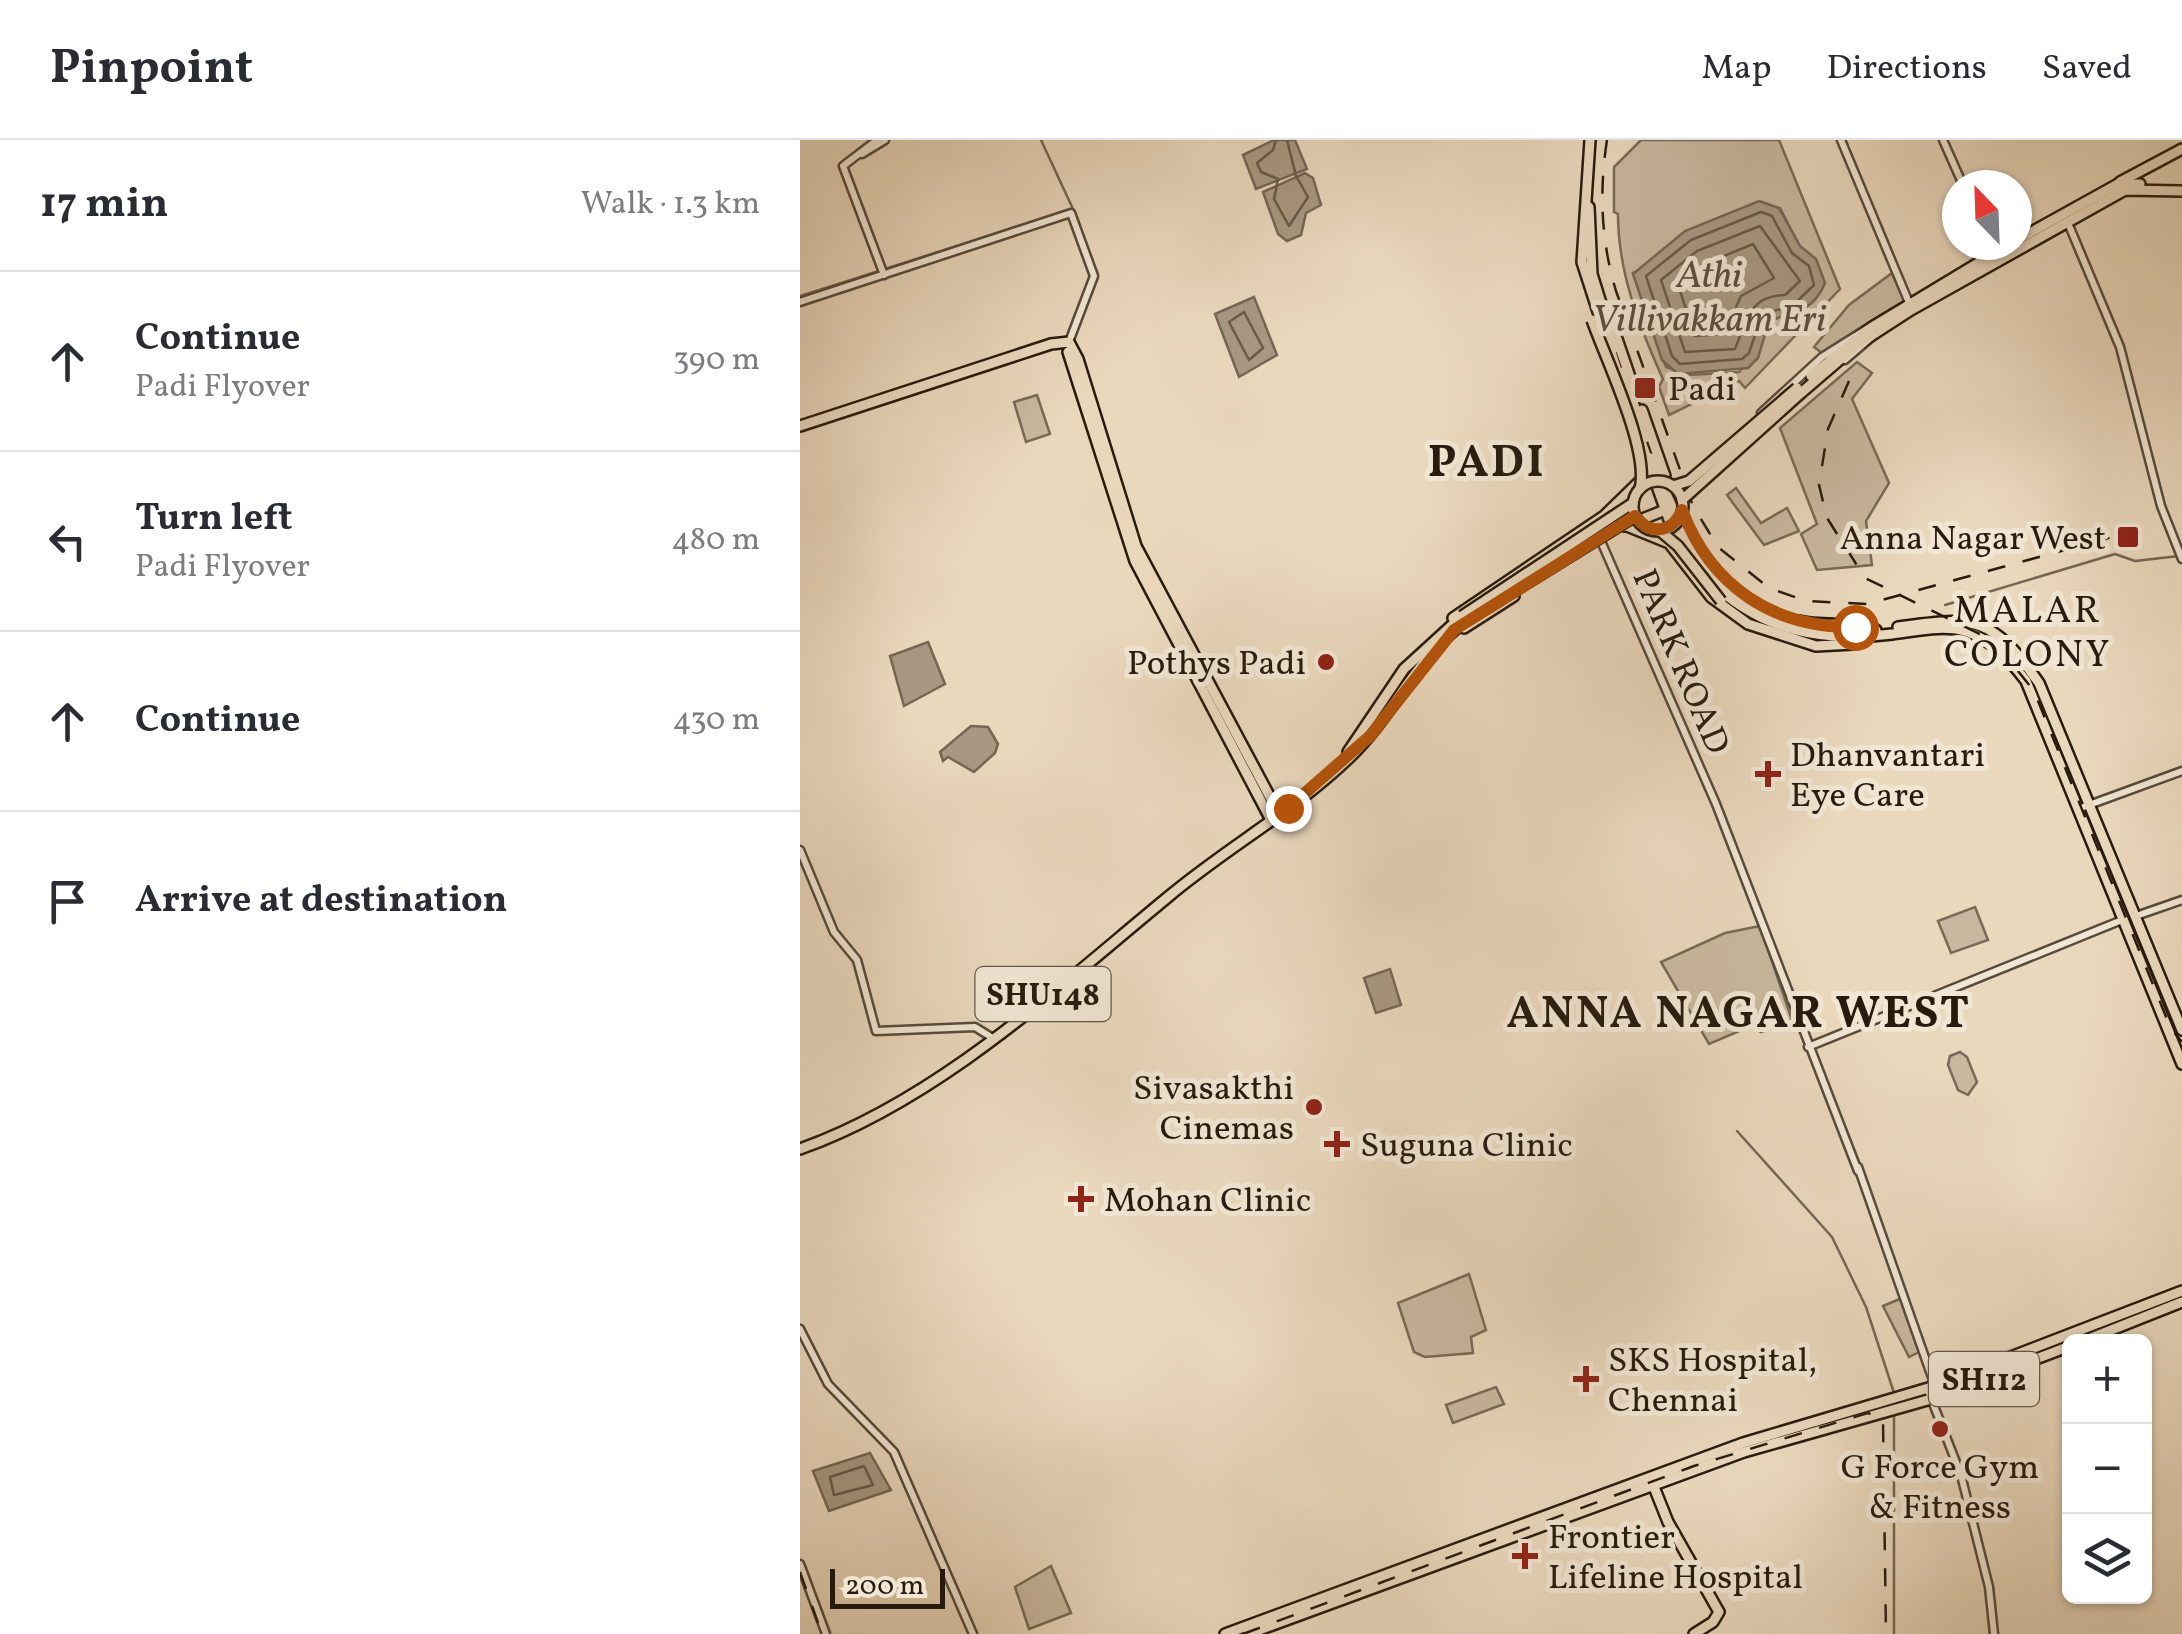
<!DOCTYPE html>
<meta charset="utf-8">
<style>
:root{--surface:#fff;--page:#f2f2f3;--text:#2b2b33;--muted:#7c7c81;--line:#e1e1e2}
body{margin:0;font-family:Vollkorn,serif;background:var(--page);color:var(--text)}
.controls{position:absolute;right:30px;bottom:30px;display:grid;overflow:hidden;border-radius:15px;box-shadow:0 2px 8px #0004}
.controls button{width:90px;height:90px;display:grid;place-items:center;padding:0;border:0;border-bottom:2px solid var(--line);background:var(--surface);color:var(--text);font:50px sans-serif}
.compass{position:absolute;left:1142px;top:30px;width:90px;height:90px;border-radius:50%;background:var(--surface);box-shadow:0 2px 8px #0004;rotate:337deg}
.scale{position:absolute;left:30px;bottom:25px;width:115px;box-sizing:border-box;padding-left:10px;border:5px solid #281b0e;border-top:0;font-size:28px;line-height:35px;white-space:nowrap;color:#281b0e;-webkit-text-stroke:8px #f1e6d4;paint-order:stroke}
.stop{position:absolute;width:30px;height:30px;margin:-22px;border:8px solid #b45309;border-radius:50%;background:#fff}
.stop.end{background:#b45309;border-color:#fff;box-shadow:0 2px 10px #0008}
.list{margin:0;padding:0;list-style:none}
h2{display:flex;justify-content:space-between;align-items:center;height:130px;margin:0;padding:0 40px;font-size:42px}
h2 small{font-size:32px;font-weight:400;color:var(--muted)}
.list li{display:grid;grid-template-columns:65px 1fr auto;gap:30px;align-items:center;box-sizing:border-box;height:180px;padding:0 40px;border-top:2px solid var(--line)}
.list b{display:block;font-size:38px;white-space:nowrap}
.list p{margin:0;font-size:32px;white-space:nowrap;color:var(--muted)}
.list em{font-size:32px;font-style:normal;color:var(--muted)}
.icon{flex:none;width:55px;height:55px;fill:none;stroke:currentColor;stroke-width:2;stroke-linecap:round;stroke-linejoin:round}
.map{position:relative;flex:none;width:1382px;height:1494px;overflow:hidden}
header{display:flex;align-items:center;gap:60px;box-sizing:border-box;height:140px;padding:0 50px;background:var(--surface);border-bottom:2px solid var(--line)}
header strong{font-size:48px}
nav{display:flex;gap:55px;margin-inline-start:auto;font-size:35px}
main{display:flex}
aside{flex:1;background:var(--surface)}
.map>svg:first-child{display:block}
.green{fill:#c9b89f;stroke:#786a56;stroke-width:2.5;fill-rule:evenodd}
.water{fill:#a89882;stroke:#756654;stroke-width:2.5}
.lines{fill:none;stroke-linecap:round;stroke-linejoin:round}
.shore{stroke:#685a48;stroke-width:2.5}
.stream{stroke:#756654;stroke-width:2.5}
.minor-casing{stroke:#584a3a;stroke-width:11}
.major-casing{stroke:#281b0e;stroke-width:14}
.minor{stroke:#f1e6d4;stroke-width:6}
.major{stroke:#ead8bd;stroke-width:9}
.rail{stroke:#281b0e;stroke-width:2.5;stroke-dasharray:18 18;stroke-linecap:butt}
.major-bridge-casing{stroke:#281b0e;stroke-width:14;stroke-linecap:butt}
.major-bridge{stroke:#ead8bd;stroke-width:9}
.route{stroke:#b45309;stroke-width:12}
.poi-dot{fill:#8f2418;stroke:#f1e6d4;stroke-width:4}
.labels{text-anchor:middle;stroke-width:10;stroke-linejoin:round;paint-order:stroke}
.shield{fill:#f1e6d4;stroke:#645849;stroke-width:2.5}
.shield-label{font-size:32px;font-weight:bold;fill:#281b0e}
.poi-label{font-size:35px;fill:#281b0e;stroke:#f1e6d4;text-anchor:start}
.street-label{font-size:35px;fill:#281b0e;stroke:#f1e6d4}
.water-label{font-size:38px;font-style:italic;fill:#5b4d3c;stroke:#f1e6d4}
.neighbourhood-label{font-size:38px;letter-spacing:2.5px;fill:#281b0e;stroke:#f1e6d4}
.district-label{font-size:45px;font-weight:bold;letter-spacing:2.5px;fill:#281b0e;stroke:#f1e6d4}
</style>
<header>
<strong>Pinpoint</strong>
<nav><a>Map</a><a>Directions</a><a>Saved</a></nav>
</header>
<main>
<aside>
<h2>17 min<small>Walk · 1.3 km</small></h2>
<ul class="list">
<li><svg class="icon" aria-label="ahead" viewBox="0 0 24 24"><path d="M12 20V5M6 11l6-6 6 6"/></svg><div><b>Continue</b><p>Padi Flyover</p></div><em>390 m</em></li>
<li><svg class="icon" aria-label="left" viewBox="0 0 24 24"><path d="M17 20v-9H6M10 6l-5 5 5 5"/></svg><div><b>Turn left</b><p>Padi Flyover</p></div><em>480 m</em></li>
<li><svg class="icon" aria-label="ahead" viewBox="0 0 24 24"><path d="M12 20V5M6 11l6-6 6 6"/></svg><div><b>Continue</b></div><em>430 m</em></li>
<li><svg class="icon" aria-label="arrive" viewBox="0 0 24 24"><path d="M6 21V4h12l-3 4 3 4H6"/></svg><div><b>Arrive at destination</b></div></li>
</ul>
</aside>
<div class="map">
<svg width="1382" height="1494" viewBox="0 0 1382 1494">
<rect width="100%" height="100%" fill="#ead8bd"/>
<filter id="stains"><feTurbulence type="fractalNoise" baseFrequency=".002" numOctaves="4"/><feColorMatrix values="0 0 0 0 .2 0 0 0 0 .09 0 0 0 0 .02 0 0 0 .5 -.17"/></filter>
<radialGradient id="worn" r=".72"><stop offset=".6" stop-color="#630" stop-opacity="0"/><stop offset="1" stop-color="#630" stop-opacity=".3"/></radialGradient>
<!-- green -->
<g class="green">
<path d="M 841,0 L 979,0 L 1040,149 L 945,248 L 939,241 L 869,275 L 859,247 L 863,239 C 839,186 818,132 818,74 L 814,72 L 814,27 ZM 980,68 L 1000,107 L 976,178 L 969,181 L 960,207 L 939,232 L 889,235 L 866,227 L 833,133 Z"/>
<path d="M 1092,133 L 1106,162 L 1022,213 L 1014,207 L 1049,165 Z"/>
<path d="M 1057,222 L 1072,233 L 1052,259 L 1089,343 L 1066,381 L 1072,425 L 1017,430 L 1001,394 L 1017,384 L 980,288 Z"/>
<path d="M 237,255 L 250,294 L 226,302 L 214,262 Z"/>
<path d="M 936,348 L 961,383 L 987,368 L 999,391 L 964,405 L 927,355 Z"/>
<path d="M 1175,767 L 1188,800 L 1151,813 L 1138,781 Z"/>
<path d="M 960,786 L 992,880 L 961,892 L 951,886 L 909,904 L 861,822 L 925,793 Z"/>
<path d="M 1160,912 L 1167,917 L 1177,942 L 1168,955 L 1158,950 L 1148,925 L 1150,916 Z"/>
<path d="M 669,1134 L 686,1190 L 671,1197 L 673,1213 L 625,1217 L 614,1212 L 598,1163 Z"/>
<path d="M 1102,1158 L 1121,1211 L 1109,1217 L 1083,1166 Z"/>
<path d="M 696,1247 L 704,1264 L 653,1283 L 646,1265 Z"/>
<path d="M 251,1426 L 271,1473 L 229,1489 L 215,1447 Z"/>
</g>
<!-- water -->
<g class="water">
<path d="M 474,0 L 495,0 L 507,29 L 456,49 L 443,15 Z"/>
<path d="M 505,33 L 513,38 L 521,65 L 506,73 L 501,95 L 487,101 L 478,94 L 463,52 Z"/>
<path d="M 959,61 L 979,68 L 1000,106 L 1016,119 L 1025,143 C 1013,172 994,172 969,181 L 958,218 L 948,228 L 878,234 L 862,220 L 833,134 L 885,91 Z"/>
<path d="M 454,157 L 477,215 L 439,237 L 415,174 Z"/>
<path d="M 128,502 L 145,544 L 104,566 L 90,516 Z"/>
<path d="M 171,586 L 188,587 L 198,604 L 195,613 L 174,632 L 148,617 L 143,621 L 140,612 Z"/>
<path d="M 590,829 L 601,865 L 576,873 L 564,838 Z"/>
<path d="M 70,1313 L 91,1350 L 29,1371 L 13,1331 Z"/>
</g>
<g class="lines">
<!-- shore -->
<g class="shore">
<path d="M 476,0 L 473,10 L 457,23 L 461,32 L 478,39 L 474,59 L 489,86 L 508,57 L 496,36 L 487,0"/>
<path d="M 961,72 L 972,76 L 992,113 L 1009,126 L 1014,145 L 992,166 L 962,174 L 949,213 L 942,219 L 880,224 L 872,216 L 846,136 L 891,100 Z"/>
<path d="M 960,86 L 1000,141 L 985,155 C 948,156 947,181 935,209 L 885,212 L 861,140 L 897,111 Z"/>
<path d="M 953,104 L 974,138 L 941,156 L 924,194 L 895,196 L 878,145 L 905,124 Z"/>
<path d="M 444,172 L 463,208 L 449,220 L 429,182 Z"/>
<path d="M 64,1326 L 73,1345 L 34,1355 L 30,1337 Z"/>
</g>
<!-- stream -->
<g class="stream">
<path d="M 0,156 L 273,69 L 241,0"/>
<path d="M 1145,465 L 1315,414 L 1335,421 L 1379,416"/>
<path d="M 937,991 L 1032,1097 L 1066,1167 L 1094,1253"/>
<path d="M 1094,1276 L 1094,1494"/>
</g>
<!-- minor casing -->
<g class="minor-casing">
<g id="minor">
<path d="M 77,0 L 43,26 L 84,135"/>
<path d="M 1041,0 L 1110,165"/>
<path d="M 1143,0 L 1163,45"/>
<path d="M 62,14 L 85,0"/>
<path d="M 1268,83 L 1320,207 L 1361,366 L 1382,419"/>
<path d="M 0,162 L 271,73 L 294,136 L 269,202"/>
<path d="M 1045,220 L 1073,196"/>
<path d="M 961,273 L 1022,217 L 1068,188"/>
<path d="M 800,399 L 916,664 L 1058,1031"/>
<path d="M 1278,669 L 1382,631"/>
<path d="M 0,710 L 34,792 L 57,820 L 76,891 L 175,887 L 191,897"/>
<path d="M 1336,776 L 1382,760"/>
<path d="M 1008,907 L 1322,780"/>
<path d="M 1058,1027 L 1135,1246"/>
<path d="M 0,1189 L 28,1244 L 94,1312 L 173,1494"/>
<path d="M 1127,1248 L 1161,1335 L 1189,1447 L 1194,1494"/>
<path d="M 0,1424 L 26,1494"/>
</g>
</g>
<!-- major casing -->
<g class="major-casing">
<g id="major">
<path d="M 790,0 L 782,122 L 820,240"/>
<path d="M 1320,42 L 1382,9"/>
<path d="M 789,67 L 792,134 L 815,208"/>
<path d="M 1217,100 L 1318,44 L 1340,44"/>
<path d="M 817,199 L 830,237"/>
<path d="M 268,212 L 335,421 L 471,680"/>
<path d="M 823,232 L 845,298"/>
<path d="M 1011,236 L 1072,187 L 1208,105"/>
<path d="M 1001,253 L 1057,205 L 1111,170 L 1325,50 L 1382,51"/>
<path d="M 842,270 L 865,336"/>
<path d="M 0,286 L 251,204 L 269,202 L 278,219 L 336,406 L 479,674"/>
<path d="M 838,293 L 872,388 L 900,428"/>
<path d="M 851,318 C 884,399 913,461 1003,488"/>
<path d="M 825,386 L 865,370"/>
<path d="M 827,386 L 869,403 L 911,457 L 948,484 L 1016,506 L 1053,504"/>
<path d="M 909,440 C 961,491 1022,503 1092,494 C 1117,491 1144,484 1168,492 C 1193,501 1210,520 1226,541 L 1382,924"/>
<path d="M 653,478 L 804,376 L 841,340"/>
<path d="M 999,481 C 1020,487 1062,481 1076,490"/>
<path d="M 1098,487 C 1176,476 1192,476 1239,543 L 1382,890"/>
<path d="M 664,488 L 714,456"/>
<path d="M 548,612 L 604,529 L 662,476"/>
<path d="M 0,1009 C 138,960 256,849 368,757 C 426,708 494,671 549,618 C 593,576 617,516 667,480"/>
<path d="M 1281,1202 L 1382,1162"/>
<path d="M 852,1342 L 868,1382 L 919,1472 L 913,1482 L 894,1494"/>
<path d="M 425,1494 L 943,1303 L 1135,1246 L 1382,1151"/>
<path d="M 448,1494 L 944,1312 L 1131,1259 L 1270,1206"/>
</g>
</g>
<!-- minor -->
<use href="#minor" class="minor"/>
<!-- major -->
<use href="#major" class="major"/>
<!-- rail -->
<g class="rail">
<path d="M 807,0 C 799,52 801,101 816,151 L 893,366 L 918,407 L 969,448 L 1006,461 L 1067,464 L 1334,391"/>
<path d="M 1049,241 L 1028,289 L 1019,345 L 1027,378 L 1065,438 L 1194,501 L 1234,551 L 1371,889 L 1382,902"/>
<path d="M 0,1432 L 22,1494"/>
<path d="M 443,1494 L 894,1326 L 1068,1273 L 1083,1280 L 1086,1494"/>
</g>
<!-- major-bridge casing -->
<g class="major-bridge-casing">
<g id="major-bridge">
<path d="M 792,180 C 806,220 850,310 840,349"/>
<circle cx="858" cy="366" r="25"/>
<path d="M 873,346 L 889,341 L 997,248"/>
<path d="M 882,360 L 1001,253"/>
<path d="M 859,390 L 878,406 L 921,461"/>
<path d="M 662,476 L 833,363"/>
<path d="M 667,480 L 835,376"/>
</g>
</g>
<!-- major-bridge -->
<use href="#major-bridge" class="major-bridge"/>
</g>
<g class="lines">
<!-- route -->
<path class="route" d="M 488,668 L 570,596 L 654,490 L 835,376 C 850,396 873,393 882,370 C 911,447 974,488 1055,487"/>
</g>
<!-- markers -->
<g class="poi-dot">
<rect x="833" y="236" width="24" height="24" rx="5"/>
<rect x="1316" y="385" width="24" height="24" rx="5"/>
<circle cx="526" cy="522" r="10"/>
<path d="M963 619h10v10h10v10h-10v10h-10v-10h-10v-10h10z"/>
<circle cx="514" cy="967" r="10"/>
<path d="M532 989h10v10h10v10h-10v10h-10v-10h-10v-10h10z"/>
<path d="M276 1044h10v10h10v10h-10v10h-10v-10h-10v-10h10z"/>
<path d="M781 1224h10v10h10v10h-10v10h-10v-10h-10v-10h10z"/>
<circle cx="1140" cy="1289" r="10"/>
<path d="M720 1401h10v10h10v10h-10v10h-10v-10h-10v-10h10z"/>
</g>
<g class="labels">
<!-- shield labels -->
<g class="shield">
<rect x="175.5" y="827" width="135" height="54" rx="8"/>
<rect x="1129" y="1212" width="110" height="54" rx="8"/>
</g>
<g class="shield-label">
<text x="243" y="865">SHU148</text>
<text x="1184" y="1250">SH112</text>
</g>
<!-- poi labels -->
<g class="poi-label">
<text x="868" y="260">Padi</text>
<text x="1306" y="409" text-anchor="end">Anna Nagar West</text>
<text x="506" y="534" text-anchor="end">Pothys Padi</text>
<text x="990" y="626">Dhanvantari<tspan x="990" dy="40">Eye Care</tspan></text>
<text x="494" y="959" text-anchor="end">Sivasakthi<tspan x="494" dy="40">Cinemas</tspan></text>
<text x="560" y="1016">Suguna Clinic</text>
<text x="304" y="1071">Mohan Clinic</text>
<text x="808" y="1231">SKS Hospital,<tspan x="808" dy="40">Chennai</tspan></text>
<text x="1140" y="1338" text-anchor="middle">G Force Gym<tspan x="1140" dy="40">&amp; Fitness</tspan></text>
<text x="748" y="1408">Frontier<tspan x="748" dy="40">Lifeline Hospital</tspan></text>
</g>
<!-- street labels -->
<g class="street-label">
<text transform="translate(882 521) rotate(67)" y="12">PARK ROAD</text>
</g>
<!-- water labels -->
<g class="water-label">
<text x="909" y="147">Athi<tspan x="909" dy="44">Villivakkam Eri</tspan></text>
</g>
<!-- neighbourhood labels -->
<g class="neighbourhood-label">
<text x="1228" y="482">MALAR<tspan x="1228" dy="44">COLONY</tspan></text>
</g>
<!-- district labels -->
<g class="district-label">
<text x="687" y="336">PADI</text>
<text x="939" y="887">ANNA NAGAR WEST</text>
</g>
</g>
<rect width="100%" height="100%" filter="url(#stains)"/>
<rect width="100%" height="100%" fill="url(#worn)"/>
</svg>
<div class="controls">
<button>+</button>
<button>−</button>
<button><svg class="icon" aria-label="layers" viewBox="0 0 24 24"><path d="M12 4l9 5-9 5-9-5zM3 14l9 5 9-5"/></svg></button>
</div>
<svg class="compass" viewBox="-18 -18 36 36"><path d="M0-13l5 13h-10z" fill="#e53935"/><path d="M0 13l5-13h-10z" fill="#7c7c81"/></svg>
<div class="scale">200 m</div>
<div class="stop" style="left:1055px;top:487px"></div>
<div class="stop end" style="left:488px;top:668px"></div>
</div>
</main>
